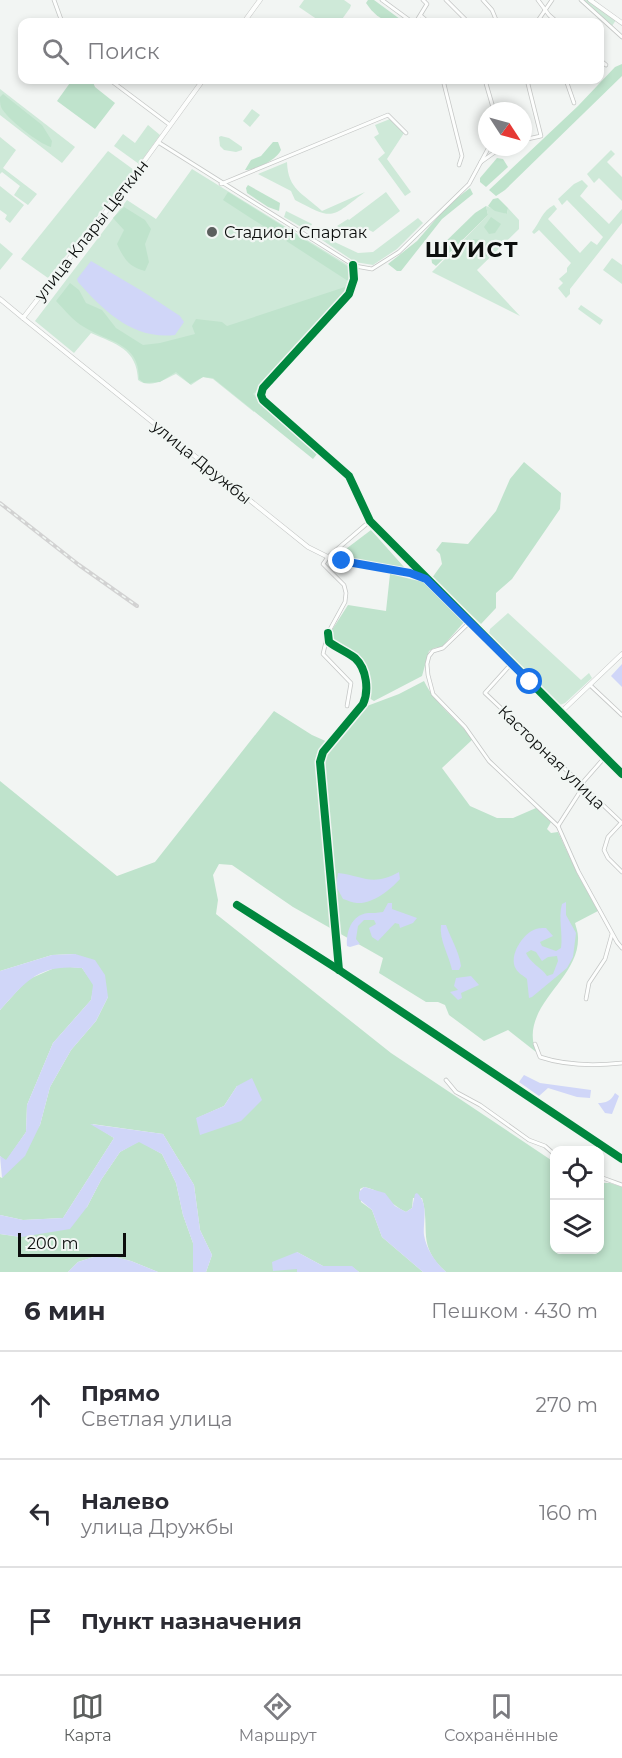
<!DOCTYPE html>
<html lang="ru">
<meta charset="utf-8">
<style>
:root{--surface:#fff;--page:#f7f7f7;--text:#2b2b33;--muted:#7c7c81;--line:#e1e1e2;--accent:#5c5f5e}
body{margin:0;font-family:Montserrat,sans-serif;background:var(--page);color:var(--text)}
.controls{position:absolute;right:18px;bottom:18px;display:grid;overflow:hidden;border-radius:12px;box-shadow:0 3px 9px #0003}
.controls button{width:54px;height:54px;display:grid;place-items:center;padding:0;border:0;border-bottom:2px solid var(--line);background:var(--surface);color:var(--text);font:30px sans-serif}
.compass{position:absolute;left:478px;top:102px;width:54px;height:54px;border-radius:50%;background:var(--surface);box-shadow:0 3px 9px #0003;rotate:126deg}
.scale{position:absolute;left:18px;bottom:15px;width:108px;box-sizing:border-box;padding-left:6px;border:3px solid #0c0e0d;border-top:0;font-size:16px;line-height:21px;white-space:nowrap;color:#0c0e0d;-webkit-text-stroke:4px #f1f6f3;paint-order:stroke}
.stop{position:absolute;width:18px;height:18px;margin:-14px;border:4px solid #1a73e8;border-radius:50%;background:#fff}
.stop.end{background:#1a73e8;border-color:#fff;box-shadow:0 2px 6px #0008}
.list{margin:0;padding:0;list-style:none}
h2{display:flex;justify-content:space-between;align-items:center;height:78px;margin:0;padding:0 24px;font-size:26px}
h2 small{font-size:20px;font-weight:400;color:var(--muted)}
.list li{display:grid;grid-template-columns:39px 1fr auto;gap:18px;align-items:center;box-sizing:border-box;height:108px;padding:0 24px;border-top:2px solid var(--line)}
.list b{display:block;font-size:22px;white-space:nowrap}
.list p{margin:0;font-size:20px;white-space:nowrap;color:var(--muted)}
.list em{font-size:20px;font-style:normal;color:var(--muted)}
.icon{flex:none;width:33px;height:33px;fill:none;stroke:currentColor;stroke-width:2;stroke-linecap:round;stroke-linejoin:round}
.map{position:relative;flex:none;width:622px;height:1272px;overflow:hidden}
.search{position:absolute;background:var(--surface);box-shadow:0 3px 9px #0003;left:18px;right:18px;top:18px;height:66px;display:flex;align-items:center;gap:15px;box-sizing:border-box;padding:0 21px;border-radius:12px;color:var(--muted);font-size:22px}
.sheet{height:402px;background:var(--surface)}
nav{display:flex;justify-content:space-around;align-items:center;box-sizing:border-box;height:84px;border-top:2px solid var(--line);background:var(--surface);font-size:16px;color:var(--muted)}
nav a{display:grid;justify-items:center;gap:3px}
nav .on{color:var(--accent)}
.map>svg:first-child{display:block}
.green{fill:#cee9d8}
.forest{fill:#bfe3cc;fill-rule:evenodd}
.water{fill:#d0d6f8;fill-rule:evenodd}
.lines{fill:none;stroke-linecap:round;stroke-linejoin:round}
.minor-casing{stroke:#c5c7c6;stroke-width:4.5}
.tertiary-casing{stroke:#c5c7c6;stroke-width:5}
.secondary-casing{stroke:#c5c7c6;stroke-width:5}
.minor{stroke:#fdfefd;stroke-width:3}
.tertiary{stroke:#fdfefd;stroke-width:4}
.secondary{stroke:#fdfefd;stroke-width:4}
.rail-casing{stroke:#d2d2d2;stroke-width:4}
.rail{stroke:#f1f6f3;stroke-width:1.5;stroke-dasharray:4.5;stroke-linecap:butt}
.cycleway-casing{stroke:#f1f6f3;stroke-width:11}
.cycleway{stroke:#00873e;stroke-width:8}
.route{stroke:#1a73e8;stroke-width:8}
.poi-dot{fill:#5c5f5e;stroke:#f1f6f3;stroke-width:2}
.labels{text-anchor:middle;stroke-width:4.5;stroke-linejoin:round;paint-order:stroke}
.street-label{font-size:16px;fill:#0c0e0d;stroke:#f1f6f3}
.poi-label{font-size:16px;fill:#0c0e0d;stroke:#f1f6f3;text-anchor:start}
.district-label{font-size:22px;font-weight:bold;letter-spacing:1.5px;fill:#0c0e0d;stroke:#f1f6f3}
</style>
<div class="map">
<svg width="622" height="1272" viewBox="0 0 622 1272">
<rect width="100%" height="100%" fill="#f2f5f3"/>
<!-- green -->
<g class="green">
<path d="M 304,0 L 344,0 L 351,5 L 350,8 L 340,22 L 321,22 L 299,7 Z"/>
<path d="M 584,0 L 588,0 L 616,20 L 612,26 Z"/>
<path d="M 0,89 L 75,147 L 62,163 L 0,115 Z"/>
<path d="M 252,109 L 260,115 L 250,127 L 243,121 Z"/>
<path d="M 390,119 L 404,133 L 387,159 L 411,192 L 405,196 L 378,159 L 385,153 L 374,137 L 379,134 L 375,125 Z"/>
<path d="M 148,125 L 160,135 L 139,164 L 114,146 L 123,134 L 135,143 Z"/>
<path d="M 221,136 L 229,138 L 242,147 L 242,150 L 236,152 L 224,150 L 220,146 L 219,137 Z"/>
<path d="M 0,137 L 16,150 L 3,168 L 37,194 L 28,205 L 14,195 L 20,186 L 2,172 L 0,174 Z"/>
<path d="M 611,150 L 615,154 L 607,162 L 622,177 L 622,201 L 599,178 L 594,183 L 587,174 Z"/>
<path d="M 108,151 L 134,170 L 48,278 L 21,259 Z"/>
<path d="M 287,162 C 288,190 303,193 322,211 L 365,192 C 330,218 335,221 295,200 L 291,191 L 258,174 Z"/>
<path d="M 192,169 L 351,267 L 351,285 L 345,297 L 255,394 L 262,401 L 254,412 L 213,379 L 203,377 L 191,385 L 176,374 C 163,380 150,389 138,380 C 137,349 116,344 91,333 L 74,353 L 35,321 L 127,200 L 156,219 Z"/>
<path d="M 582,180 L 588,186 L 580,196 L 609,224 L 622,209 L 622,223 L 570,289 L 570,294 L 566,298 L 558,288 L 563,283 L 559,279 L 567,272 L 567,268 L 571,263 L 539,230 L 534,234 L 532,232 C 540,222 542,211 554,205 L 557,209 L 548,219 L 580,253 L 591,241 L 597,245 L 603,237 L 567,200 L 562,205 L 558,199 L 574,184 Z"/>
<path d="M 0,186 L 24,205 L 10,223 L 5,219 L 7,215 L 0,210 Z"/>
<path d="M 386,192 L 400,211 L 373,232 L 367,229 L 361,239 L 337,226 L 348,219 L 349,220 Z"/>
<path d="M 486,206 L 507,214 L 508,208 L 519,220 L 519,229 L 477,270 L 520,316 L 432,272 L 488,215 Z"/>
<path d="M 286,211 L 312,224 L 308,231 L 284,217 Z"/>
<path d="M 418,218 L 423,223 L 397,249 L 373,265 L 355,262 L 322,240 L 324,237 L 358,253 L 373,252 Z"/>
<path d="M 0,243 L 13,254 L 0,270 Z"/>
<path d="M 612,258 L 622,265 L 622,284 L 603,270 Z"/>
<path d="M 581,305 L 603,320 L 600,325 L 578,309 Z"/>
<path d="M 508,613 L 581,680 L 589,673 L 592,678 L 565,703 L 560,705 L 555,703 L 489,634 L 490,629 Z"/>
</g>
<!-- forest -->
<g class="forest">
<path d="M 368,0 L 374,0 L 404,22 C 386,23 377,19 366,3 Z"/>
<path d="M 622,64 L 622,76 L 505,190 L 496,196 L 489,190 L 578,106 L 615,67 Z"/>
<path d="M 72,80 L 92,80 L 95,87 L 115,103 L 95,129 L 57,101 Z"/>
<path d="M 3,94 L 42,125 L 52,141 L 51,147 C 39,144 6,118 1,107 C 0,103 0,101 0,97 Z"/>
<path d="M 273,142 L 278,142 L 281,150 C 277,160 255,170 245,170 L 251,160 L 261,156 Z"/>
<path d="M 497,158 L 503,159 L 508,167 L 486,187 L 480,182 L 480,178 Z"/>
<path d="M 248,185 L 280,203 L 279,211 L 268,207 L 247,193 L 246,188 Z"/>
<path d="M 470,188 L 473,194 L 442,219 L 401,271 L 397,271 L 388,264 L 417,241 L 448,205 Z"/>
<path d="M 228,192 L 350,268 L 348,281 L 223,200 Z"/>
<path d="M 498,198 L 508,208 L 507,214 L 495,211 L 488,206 L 493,199 Z"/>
<path d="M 486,206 L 488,215 L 436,266 L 432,263 L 431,256 L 437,250 L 475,213 Z"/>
<path d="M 124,207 L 145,220 L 151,229 L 145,244 L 149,262 L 145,271 C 129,267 124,259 117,244 L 124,230 L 113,218 Z"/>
<path d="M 491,217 L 501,224 L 495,233 L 489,234 L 484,227 Z"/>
<path d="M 469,239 L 483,240 L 489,248 L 487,256 L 480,257 L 473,254 L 472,245 Z"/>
<path d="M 70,283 L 79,290 L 86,303 L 102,310 L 116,328 L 143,345 L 160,343 L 195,334 L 192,326 L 196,319 L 222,322 L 227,326 L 348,286 L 344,297 L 253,394 L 317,454 L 313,459 L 213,378 L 203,377 L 190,384 L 176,372 L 160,382 L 144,383 L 139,379 C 139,342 109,343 84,327 C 73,321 64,309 56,301 Z"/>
<path d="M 524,462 L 561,493 L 560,509 L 512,579 L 496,593 L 496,608 L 481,624 L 432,578 L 442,564 L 440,554 L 436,550 L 442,542 L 468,544 L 496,511 L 510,479 Z"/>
<path d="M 371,530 L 404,567 L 338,555 Z"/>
<path d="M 390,574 L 423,582 L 465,621 L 442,647 L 434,648 L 429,651 L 422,676 L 374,701 L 369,698 L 368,670 L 359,656 L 332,641 L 330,636 L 332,630 L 348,605 L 386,611 Z"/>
<path d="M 424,681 C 435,704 457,719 473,739 L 442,768 L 470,806 L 497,818 L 513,818 L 536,808 L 551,822 L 547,829 L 551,833 L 558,832 L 578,875 L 598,911 L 575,923 C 576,927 578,932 578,937 C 580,980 518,1006 536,1052 L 508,1030 L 484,1041 L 449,1015 L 445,1005 L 438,1002 L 426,1002 L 379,973 L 383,958 L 293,907 L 232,865 L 219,864 L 213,875 L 218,900 L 216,914 L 391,1053 L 554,1162 L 554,1250 L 600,1250 L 600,1183 L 610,1183 L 622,1187 L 622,1272 L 446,1272 C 416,1245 431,1230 422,1198 L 413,1198 L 412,1208 L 406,1212 C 390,1205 383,1190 364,1187 L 360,1189 L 361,1202 L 372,1210 L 382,1237 L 423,1272 L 359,1272 L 351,1266 L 323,1266 L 297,1252 L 297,1272 L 206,1272 L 212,1255 L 200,1230 L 194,1185 L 163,1134 L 92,1124 L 114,1138 L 63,1218 L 23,1220 L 0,1215 L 0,1177 L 2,1178 L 40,1125 L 50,1087 L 71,1050 L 96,1021 L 108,997 L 75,954 L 52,955 L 0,971 L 0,781 L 117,876 L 155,862 L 274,711 L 312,735 L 330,743 L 367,706 L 399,694 ZM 237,1086 L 241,1121 L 197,1118 L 224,1106 Z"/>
<path d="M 59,966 L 82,968 L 94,985 L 91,1000 L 53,1043 L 27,1105 L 26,1132 L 6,1161 L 0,1156 L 0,1010 L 27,980 Z"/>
<path d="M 139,1141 L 162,1154 L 176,1183 L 183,1215 L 193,1243 L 193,1272 L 158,1272 L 131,1261 L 103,1254 L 78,1262 L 68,1272 L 0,1272 L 0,1234 L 21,1237 L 87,1207 L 101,1180 L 120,1152 Z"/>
</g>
<!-- water -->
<g class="water">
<path d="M 91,261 L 142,291 L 180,316 L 184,322 L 175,335 C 133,340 104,311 78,282 L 77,279 Z"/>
<path d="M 622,664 L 622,687 L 611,676 Z"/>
<path d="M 399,872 L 400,879 C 390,890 373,904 357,903 C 353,903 347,900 343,899 L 336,886 L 338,873 C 364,876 372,887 399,872 Z"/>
<path d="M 566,902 L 566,915 L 576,933 L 573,957 L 567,968 L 532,997 L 529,998 L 527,979 C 524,976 518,973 516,969 C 508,956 523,933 536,929 C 538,928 543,928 546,928 L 553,936 L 540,942 L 542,946 L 556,951 L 561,948 C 563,933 558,918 562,904 ZM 531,950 L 536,952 L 542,961 L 548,957 L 557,956 L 558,961 L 553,974 L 547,976 C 541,967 530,963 526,953 Z"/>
<path d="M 388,903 L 392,903 L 392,909 L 417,918 L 413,923 L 400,928 L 399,924 L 395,923 L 378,941 L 372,937 L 369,928 L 376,924 L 374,920 L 364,920 L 358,926 L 356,939 L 360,944 L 350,947 L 347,946 C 346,932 351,915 368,913 C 373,913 377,913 383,912 Z"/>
<path d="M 441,925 L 446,925 C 451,939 459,951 461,966 L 459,970 L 452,970 C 449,955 439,940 441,925 Z"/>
<path d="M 75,954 L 95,960 L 105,975 L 108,997 L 96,1021 L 71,1050 L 50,1087 L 40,1125 L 25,1156 L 2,1178 L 0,1156 L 6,1160 L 26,1132 L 27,1105 L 53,1043 L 91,1000 L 93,985 L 82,968 C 39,964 27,980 0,1010 L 0,971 L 52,955 Z"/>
<path d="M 471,976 L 479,985 L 461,993 L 462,998 L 458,1000 L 450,992 L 458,990 L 454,986 L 456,978 Z"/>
<path d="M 524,1075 L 540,1083 L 591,1090 L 590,1098 L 577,1097 L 548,1088 L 539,1096 L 519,1082 Z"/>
<path d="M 252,1078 L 262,1100 L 241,1121 L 200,1135 L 196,1118 L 224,1106 L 237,1086 Z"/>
<path d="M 615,1093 L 619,1096 L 612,1114 L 605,1113 L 598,1103 C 606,1103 611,1101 615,1093 Z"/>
<path d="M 90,1124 L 163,1134 L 194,1185 L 200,1230 L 212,1255 L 206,1272 L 193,1272 L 193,1243 L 183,1215 L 176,1183 L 162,1154 L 139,1142 L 120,1152 L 101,1180 L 87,1207 L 70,1229 L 21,1237 L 0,1234 L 0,1215 L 23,1220 L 63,1218 L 114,1138 Z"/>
<path d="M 364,1187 L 385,1193 L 395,1206 L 406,1212 L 412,1208 L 415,1194 L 417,1193 C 429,1204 423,1220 424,1235 C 426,1249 436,1263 446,1272 L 423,1272 L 382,1237 L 372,1210 L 359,1199 L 359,1192 Z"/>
<path d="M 297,1252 L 323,1266 L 352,1266 L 359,1272 L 297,1272 L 297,1269 L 273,1271 L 272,1262 Z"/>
<path d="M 103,1254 L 131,1261 L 158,1272 L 68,1272 L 78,1262 Z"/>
</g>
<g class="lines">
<!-- minor casing -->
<g class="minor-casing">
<g id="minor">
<path d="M 54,0 L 62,22"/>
<path d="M 382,0 L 412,22"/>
<path d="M 446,0 L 468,22"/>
<path d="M 483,0 L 492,10 L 497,22"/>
<path d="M 538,0 L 549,15 L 557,22"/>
<path d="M 581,0 L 622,37"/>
<path d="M 421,16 L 428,22"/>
<path d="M 416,22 L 427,4 L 423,0"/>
<path d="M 537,22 L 552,0"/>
<path d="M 600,60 L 606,65"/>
<path d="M 110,80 L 170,125"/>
<path d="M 443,80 L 462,156 L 459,165"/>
<path d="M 485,80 L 494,111"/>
<path d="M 566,80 L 574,103"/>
<path d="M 523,140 L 541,136 L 527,80"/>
<path d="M 158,142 L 355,266 L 372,269 L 399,252 L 469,184 L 489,147"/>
<path d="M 481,162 L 502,147"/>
<path d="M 221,184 L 388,115 L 406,133"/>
<path d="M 353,265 L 354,279 L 349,294 L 263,388 L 261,395 L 263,400 L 349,476 L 370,521 L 424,576"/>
<path d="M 471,621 L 443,648 L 433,651 L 429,656 L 427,664 L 428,675 L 433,694 L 465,727 L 489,761 L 558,826 L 578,871 L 617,942 L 622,948"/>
<path d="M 328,633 L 329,642 C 337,648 347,652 355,658 C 367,669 369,691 363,704 L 323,752 L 320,762 L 339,970"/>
<path d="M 512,663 L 485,693 L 622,823"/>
<path d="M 591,686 L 622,715"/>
<path d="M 347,706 L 351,683 L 323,654 L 328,633 L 345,602 L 346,593 L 344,585 L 323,564 L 328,557 L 370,521"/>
<path d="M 560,713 L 622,774"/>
<path d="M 621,823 L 608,837 L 604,850 L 608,858 L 622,872"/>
<path d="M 558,826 L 583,787 L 584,781 L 605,757"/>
<path d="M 237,905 L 339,970 L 622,1159"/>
<path d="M 586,999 L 589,983 L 605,959 L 612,934"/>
<path d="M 535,1044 L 540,1057 C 567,1066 594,1066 622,1063"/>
<path d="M 446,1080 L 456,1092 L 480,1105 L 529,1140 L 545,1146 L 554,1154"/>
<path d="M 600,1177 L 622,1185"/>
</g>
</g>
<!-- tertiary casing -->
<g class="tertiary-casing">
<path id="tertiary" d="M 23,318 L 308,547 L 328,557 L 410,573 L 426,578 L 471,621 L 560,713 L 622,654"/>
</g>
<!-- secondary casing -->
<g class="secondary-casing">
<g id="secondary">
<path d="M 590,0 L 622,23"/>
<path d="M 244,22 L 260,0"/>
<path d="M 0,299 L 23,318 L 129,182 L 203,80"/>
</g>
</g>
<!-- minor -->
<use href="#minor" class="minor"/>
<!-- tertiary -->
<use href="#tertiary" class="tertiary"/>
<!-- secondary -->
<use href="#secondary" class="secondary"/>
<!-- rail casing -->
<g class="rail-casing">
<path id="rail" d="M 0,503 L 79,565 L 137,606"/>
</g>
<!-- rail -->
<use href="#rail" class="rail"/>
<!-- cycleway casing -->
<g class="cycleway-casing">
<g id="cycleway">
<path d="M 353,265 L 354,279 L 349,294 L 263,388 L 261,395 L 263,400 L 349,476 L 370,521 L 622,774"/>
<path d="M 328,633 L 329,642 C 337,648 347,652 355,658 C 367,669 369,691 363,704 L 323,752 L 320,762 L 339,970"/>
<path d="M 237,905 L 339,970 L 622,1159"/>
</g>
</g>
<!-- cycleway -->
<use href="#cycleway" class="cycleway"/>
</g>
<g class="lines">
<!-- route -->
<path class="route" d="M 342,561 L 410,573 L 426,579 L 530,682"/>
</g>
<!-- markers -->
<circle class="poi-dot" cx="212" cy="232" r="6"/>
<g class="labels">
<!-- street labels -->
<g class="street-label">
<text transform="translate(91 230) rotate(-52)" y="6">улица Клары Цеткин</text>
<text transform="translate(202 462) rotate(39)" y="6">улица Дружбы</text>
<text transform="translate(552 757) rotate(44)" y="6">Касторная улица</text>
</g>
<!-- poi labels -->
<g class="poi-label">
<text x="224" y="238">Стадион Спартак</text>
</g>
<!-- district labels -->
<g class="district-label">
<text x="472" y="257">ШУИСТ</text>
</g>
</g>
</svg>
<div class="controls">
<button><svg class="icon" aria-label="locate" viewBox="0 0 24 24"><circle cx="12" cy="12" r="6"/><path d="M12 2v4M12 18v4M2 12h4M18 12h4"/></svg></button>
<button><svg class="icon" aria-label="layers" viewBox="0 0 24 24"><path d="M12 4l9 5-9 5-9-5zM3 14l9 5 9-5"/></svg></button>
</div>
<svg class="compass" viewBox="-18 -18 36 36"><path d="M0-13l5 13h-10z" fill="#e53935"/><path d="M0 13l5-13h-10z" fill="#7c7c81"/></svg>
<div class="scale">200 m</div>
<div class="stop" style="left:530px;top:682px"></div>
<div class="stop end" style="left:342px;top:561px"></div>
<div class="search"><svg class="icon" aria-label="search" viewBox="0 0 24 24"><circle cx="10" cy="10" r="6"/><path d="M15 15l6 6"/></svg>Поиск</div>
</div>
<section class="sheet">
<h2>6 мин<small>Пешком · 430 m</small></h2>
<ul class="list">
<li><svg class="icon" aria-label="ahead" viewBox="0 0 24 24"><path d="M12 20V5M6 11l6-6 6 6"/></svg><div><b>Прямо</b><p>Светлая улица</p></div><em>270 m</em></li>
<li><svg class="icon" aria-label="left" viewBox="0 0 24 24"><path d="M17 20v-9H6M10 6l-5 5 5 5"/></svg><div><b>Налево</b><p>улица Дружбы</p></div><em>160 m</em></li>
<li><svg class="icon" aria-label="arrive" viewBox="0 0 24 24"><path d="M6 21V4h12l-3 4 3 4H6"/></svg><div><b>Пункт назначения</b></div></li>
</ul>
</section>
<nav>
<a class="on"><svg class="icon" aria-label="map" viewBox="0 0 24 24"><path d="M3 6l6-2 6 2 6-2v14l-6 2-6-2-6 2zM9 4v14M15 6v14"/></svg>Карта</a>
<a><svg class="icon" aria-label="directions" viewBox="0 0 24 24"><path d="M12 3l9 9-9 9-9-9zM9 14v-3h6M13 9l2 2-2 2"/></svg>Маршрут</a>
<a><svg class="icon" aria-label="saved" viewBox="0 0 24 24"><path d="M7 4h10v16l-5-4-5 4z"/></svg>Сохранённые</a>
</nav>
